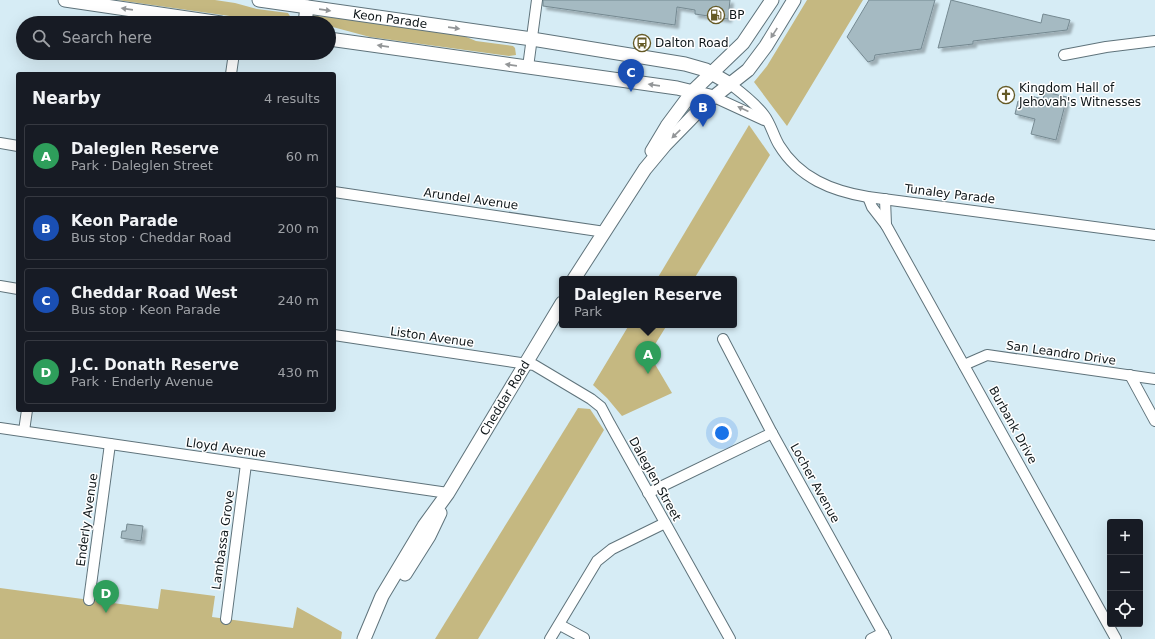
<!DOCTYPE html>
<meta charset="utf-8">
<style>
:root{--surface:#171b24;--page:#242831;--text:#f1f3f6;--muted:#9ea1a6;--line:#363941;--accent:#b2ae98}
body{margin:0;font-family:"DejaVu Sans",sans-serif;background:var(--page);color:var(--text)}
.controls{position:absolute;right:12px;bottom:12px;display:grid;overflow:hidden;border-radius:4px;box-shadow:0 4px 16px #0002}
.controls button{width:36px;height:36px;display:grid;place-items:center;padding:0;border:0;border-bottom:1px solid var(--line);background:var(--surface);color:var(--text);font:20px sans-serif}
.you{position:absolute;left:722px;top:433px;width:14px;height:14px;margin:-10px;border:3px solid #fff;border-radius:50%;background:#1a73e8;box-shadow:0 0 0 6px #1a73e833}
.badge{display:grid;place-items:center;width:26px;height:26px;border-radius:50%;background:var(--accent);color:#fff;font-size:13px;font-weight:700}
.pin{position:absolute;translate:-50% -33px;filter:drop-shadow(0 1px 2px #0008)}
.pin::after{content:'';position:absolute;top:21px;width:14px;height:12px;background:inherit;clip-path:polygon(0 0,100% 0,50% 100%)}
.popup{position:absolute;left:559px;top:276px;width:178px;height:52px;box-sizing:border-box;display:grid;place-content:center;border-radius:4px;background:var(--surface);filter:drop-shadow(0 1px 3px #0005);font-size:13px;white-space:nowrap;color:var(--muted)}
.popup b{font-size:15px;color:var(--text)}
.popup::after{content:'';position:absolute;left:50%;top:100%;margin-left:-8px;border:8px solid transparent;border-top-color:var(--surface)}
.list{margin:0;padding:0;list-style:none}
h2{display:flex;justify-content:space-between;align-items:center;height:52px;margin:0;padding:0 16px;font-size:17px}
h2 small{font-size:13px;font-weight:400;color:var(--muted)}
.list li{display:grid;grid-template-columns:26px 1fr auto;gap:12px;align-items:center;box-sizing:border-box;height:64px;margin:0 8px 8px;padding:0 8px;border:1px solid var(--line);border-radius:4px}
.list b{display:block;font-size:15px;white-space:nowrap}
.list p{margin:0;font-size:13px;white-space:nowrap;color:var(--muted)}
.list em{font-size:13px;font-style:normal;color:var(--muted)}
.icon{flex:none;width:22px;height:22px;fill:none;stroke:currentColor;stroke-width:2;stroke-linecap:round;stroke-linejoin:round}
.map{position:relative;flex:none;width:1155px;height:639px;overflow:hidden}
.search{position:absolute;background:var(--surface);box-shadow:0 4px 16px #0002;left:16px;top:16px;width:320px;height:44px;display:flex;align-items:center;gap:10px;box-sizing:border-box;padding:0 14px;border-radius:22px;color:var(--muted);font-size:15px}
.panel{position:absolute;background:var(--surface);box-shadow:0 4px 16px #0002;left:16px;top:72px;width:320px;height:340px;border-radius:4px}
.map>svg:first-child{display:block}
.green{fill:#c5b881}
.building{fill:#a5bac2;stroke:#758991;filter:url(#shadow)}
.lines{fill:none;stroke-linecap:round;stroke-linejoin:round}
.minor-casing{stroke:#5f737b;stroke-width:12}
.major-casing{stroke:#5f737b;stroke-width:15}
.minor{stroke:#fff;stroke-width:10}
.major{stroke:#fff;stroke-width:13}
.oneway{fill:#939698}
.labels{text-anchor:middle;stroke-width:3;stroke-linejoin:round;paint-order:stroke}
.poi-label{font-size:12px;fill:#0e1619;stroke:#fff;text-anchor:start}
.street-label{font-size:12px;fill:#0e1619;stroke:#fff}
</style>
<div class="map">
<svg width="1155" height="639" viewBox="0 0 1155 639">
<defs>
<filter id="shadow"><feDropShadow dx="3.5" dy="3.5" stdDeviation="1" flood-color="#0004"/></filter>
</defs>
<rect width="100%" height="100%" fill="#d6ecf5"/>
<!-- green -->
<g class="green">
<path d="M 117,0 L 215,0 L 235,3 L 257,9 L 288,13 L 293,21 L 278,23 Z"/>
<path d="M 807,0 L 863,0 L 787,126 L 754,82 L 767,66 Z"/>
<path d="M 312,15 L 457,33 L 476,41 L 513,46 L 515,48 L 516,55 L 509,56 L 370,37 L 329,26 L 329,23 L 312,23 Z"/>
<path d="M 749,125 L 770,155 L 694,279 L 657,279 Z"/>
<path d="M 629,325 L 667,325 L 649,354 L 672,393 L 622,416 L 607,398 L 593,385 Z"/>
<path d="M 578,408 L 590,409 L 604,430 L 478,639 L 435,639 Z"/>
<path d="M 0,588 L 158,609 L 161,589 L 215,596 L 212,617 L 293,628 L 297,607 L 342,632 L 341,639 L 0,639 Z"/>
</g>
<!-- building -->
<g class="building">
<path d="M 543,0 L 730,0 L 728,19 L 695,14 L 695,10 L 677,7 L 675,25 L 543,6 Z"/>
<path d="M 869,0 L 935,0 L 921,49 L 875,55 L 874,60 L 868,62 L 847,37 Z"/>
<path d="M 951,0 L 1041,23 L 1043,14 L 1070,20 L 1067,30 L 973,41 L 973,44 L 938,48 Z"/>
<path d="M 1045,92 L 1067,97 L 1056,140 L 1031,134 L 1035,119 L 1015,114 L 1018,101 L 1029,104 L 1031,96 L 1043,99 Z"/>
<path d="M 127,524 L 143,526 L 141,541 L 121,538 L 122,531 L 126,531 Z"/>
</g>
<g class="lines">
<!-- minor casing -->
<g class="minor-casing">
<g id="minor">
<path d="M 1064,55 L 1106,47 L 1155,41"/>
<path d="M 528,67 L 537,0"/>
<path d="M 231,74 L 234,53"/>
<path d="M 730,84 C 742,93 755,103 764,115 C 771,124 773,135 779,145 C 799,178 832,191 868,197 L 1155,235"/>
<path d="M 714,97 L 764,120"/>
<path d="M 0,143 L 18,146"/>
<path d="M 334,192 L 605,232"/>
<path d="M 868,197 L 872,207 L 886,225 L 1116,639"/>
<path d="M 885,199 L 886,225"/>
<path d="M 0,286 L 18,289"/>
<path d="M 334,335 L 534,365 L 591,399 L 601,407 L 610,424 L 730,639"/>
<path d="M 723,339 L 772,433 L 886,639"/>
<path d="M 964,365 L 987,355 L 1155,379"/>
<path d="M 1130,375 L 1155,421"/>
<path d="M 0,428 L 448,493"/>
<path d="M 24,431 L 27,410"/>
<path d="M 648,493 L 772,433"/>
<path d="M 89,600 L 110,444"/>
<path d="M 226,619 L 246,464"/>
<path d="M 560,625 L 584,638"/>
<path d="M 550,639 L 597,561 L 612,549 L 665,523"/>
<path d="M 871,639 L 883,633"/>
</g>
</g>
<!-- major casing -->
<g class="major-casing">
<g id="major">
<path d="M 65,0 L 221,23"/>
<path d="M 259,0 L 532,39 L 685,64 L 706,70 L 730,84"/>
<path d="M 305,23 L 307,7"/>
<path d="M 329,39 L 677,88 L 714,97"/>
<path d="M 652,151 L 667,126 L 693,91 L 743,43 L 772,0"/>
<path d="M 574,279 L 645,169 L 665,145 L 706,103 L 748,70 L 766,46 L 794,0"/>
<path d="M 405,574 L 429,536 L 440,513"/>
<path d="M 364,639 L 382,596 L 424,526 L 448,493 L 562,303"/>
</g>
</g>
<!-- minor -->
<use href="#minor" class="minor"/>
<!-- major -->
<use href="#major" class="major"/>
</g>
<!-- one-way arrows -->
<defs><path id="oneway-solid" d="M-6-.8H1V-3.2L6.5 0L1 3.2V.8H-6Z"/></defs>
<g class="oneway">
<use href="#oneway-solid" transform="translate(127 9) rotate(-172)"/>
<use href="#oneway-solid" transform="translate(325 10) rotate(8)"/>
<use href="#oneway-solid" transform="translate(454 28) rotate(8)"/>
<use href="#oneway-solid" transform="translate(774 33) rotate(123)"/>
<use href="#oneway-solid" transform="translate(383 46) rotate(-172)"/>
<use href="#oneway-solid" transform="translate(511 65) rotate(-172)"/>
<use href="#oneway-solid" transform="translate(654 85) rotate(-172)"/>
<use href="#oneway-solid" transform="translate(743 109) rotate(-155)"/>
<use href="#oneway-solid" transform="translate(676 134) rotate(136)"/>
</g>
<!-- icons -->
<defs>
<g id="fuel-ring" transform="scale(0.9)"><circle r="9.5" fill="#fff" stroke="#655a26" stroke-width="1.5"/><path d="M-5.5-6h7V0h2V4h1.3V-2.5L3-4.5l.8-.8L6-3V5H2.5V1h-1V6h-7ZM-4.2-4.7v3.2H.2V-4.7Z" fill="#655a26"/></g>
<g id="bus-ring" transform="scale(0.9)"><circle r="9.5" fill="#fff" stroke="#655a26" stroke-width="1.5"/><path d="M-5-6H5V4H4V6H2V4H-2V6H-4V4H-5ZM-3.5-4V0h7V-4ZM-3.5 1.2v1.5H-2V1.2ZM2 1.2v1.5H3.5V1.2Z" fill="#655a26"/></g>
<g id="church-ring" transform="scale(0.9)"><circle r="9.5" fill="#fff" stroke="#655a26" stroke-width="1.5"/><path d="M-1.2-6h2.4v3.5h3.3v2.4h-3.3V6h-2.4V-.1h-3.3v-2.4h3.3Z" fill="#655a26"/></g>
</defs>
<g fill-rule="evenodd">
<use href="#fuel-ring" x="716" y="15"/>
<use href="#bus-ring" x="642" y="43"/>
<use href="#church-ring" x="1006" y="95"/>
</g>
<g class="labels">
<!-- poi labels -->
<g class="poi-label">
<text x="729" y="19">BP</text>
<text x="655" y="47">Dalton Road</text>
<text x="1019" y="92">Kingdom Hall of<tspan x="1019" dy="14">Jehovah's Witnesses</tspan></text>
</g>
<!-- street labels -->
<g class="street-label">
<text transform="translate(390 19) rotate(8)" y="4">Keon Parade</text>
<text transform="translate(950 194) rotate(7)" y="4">Tunaley Parade</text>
<text transform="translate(471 199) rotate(8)" y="4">Arundel Avenue</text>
<text transform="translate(432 337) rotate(8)" y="4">Liston Avenue</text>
<text transform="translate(1061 353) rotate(8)" y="4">San Leandro Drive</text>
<text transform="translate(505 398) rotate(-59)" y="4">Cheddar Road</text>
<text transform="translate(1013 425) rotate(61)" y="4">Burbank Drive</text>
<text transform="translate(226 448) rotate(8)" y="4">Lloyd Avenue</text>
<text transform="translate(655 479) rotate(61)" y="4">Daleglen Street</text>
<text transform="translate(815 483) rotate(61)" y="4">Locher Avenue</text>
<text transform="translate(87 520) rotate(-82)" y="4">Enderly Avenue</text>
<text transform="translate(223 540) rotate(-82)" y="4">Lambassa Grove</text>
</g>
</g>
</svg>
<div class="controls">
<button>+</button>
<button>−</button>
<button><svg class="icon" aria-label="locate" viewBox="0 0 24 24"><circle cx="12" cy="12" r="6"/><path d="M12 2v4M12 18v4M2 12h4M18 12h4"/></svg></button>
</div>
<div class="you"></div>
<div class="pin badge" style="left:648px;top:374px;background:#2e9e5b">A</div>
<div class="popup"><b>Daleglen Reserve</b>Park</div>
<div class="pin badge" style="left:703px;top:127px;background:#1a4fb4">B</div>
<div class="pin badge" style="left:631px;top:92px;background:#1a4fb4">C</div>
<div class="pin badge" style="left:106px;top:613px;background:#2e9e5b">D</div>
<div class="search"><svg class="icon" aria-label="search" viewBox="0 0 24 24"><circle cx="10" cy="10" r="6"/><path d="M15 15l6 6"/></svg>Search here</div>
<section class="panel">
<h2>Nearby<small>4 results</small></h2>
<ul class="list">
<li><span class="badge" style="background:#2e9e5b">A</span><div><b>Daleglen Reserve</b><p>Park · Daleglen Street</p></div><em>60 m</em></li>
<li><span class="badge" style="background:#1a4fb4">B</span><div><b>Keon Parade</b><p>Bus stop · Cheddar Road</p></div><em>200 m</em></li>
<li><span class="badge" style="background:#1a4fb4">C</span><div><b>Cheddar Road West</b><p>Bus stop · Keon Parade</p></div><em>240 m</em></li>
<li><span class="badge" style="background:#2e9e5b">D</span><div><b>J.C. Donath Reserve</b><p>Park · Enderly Avenue</p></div><em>430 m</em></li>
</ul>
</section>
</div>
